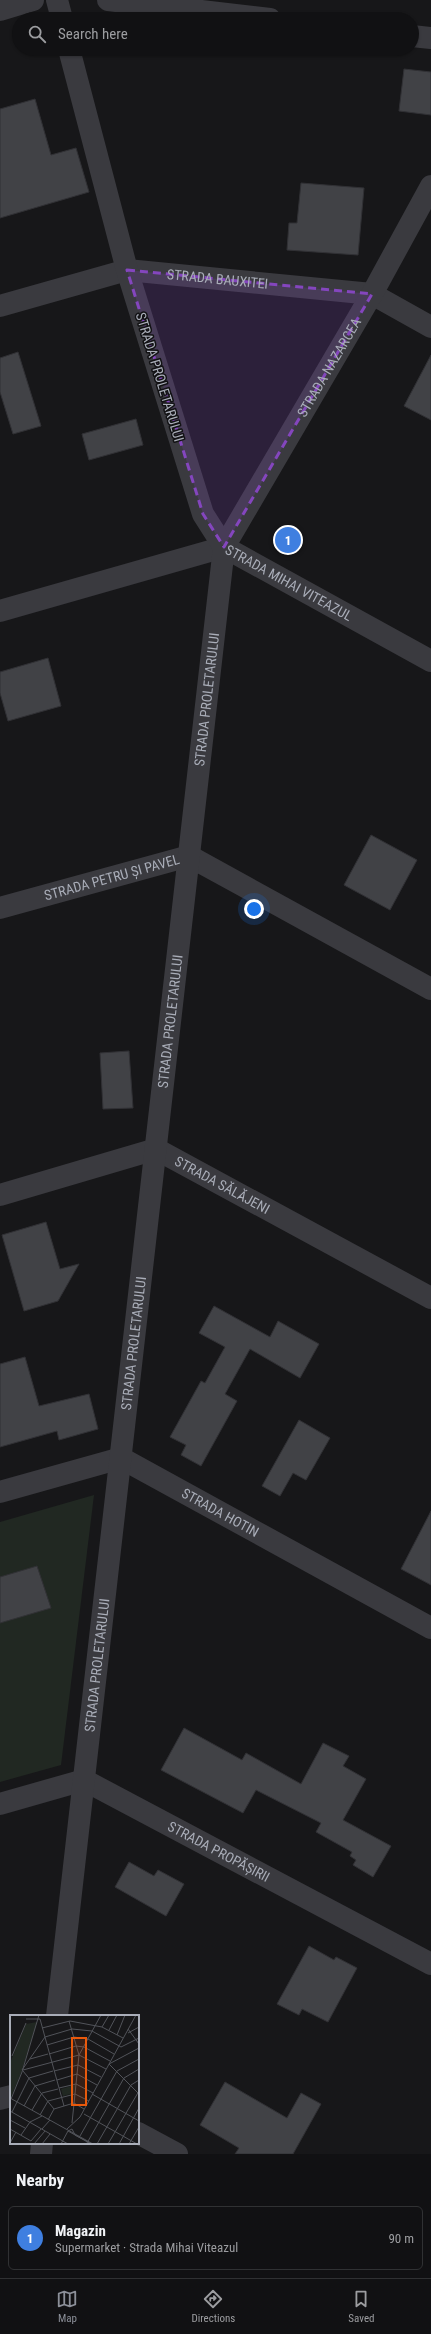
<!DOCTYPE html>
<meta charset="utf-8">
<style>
:root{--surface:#111113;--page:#1a1a1c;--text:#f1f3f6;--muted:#9c9da0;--line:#303133;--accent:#8c9099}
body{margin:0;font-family:"Roboto Condensed",sans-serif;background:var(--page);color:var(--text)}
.you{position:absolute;left:254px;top:909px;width:14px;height:14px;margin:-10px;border:3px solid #fff;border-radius:50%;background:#1a73e8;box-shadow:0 0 0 6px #1a73e833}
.badge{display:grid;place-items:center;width:26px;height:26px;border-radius:50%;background:var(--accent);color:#fff;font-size:13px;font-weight:700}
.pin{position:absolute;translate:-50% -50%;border:2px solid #fff;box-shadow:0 1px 4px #0006}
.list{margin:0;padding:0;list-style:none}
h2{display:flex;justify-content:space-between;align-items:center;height:52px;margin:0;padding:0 16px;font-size:17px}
h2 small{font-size:13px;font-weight:400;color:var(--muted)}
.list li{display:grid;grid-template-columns:26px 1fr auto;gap:12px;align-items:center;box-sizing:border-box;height:64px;margin:0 8px 8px;padding:0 8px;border:1px solid var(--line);border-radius:6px}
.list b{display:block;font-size:15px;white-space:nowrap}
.list p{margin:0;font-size:13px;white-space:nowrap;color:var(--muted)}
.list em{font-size:13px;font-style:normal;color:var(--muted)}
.icon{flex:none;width:22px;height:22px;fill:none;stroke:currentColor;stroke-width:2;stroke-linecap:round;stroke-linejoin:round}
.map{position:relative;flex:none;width:431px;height:2154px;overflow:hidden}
.search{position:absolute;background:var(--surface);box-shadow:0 1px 3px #0004;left:12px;right:12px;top:12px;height:44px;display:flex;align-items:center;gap:10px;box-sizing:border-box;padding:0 14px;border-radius:22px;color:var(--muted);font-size:15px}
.sheet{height:124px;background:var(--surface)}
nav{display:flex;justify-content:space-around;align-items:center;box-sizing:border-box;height:56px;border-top:1px solid var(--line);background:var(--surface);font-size:11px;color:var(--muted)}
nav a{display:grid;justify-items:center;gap:2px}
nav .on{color:var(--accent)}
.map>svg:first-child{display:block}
.green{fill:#212822}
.building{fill:#414246;stroke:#313135}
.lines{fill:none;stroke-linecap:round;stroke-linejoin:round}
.minor{stroke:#3a3a3f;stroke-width:22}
.marked{fill:#8446be;fill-opacity:0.2;stroke:#8446be;stroke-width:3;stroke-dasharray:8 5;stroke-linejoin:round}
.labels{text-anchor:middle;stroke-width:3;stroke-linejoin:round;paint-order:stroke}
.street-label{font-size:14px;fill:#a9adb8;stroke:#121214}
.inset-road{fill:none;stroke:#515359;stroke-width:1}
.view{fill:#e8590c;fill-opacity:0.15;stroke:#e8590c;stroke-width:2}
.inset-edge{fill:none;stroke:#a9adb8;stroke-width:2}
</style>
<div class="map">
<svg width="431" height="2154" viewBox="0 0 431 2154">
<rect width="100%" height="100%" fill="#171719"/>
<!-- green -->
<path class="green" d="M 94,1495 L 61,1765 L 0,1782 L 0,1522 Z"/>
<!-- building -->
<g class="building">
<path d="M 404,69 L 431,72 L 431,115 L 399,111 Z"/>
<path d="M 35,99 L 51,155 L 76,148 L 89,192 L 0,218 L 0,109 Z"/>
<path d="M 301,183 L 364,188 L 358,255 L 287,250 L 289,223 L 297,223 Z"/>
<path d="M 18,352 L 41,426 L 13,434 L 0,392 L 0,358 Z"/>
<path d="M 431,355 L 431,420 L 404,406 Z"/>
<path d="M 136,419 L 143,445 L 89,460 L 82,434 Z"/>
<path d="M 48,658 L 61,706 L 8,721 L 0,693 L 0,672 Z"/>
<path d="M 371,835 L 417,860 L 390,910 L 344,885 Z"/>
<path d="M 129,1051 L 133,1108 L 103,1109 L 100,1053 Z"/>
<path d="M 46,1222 L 60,1269 L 79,1264 L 58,1301 L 24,1311 L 2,1235 Z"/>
<path d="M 214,1306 L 270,1337 L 278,1321 L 319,1344 L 300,1378 L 250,1349 L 225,1394 L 237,1401 L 201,1466 L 181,1455 L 186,1445 L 170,1437 L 201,1381 L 205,1383 L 225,1347 L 199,1333 Z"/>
<path d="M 25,1357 L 39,1406 L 89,1394 L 98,1429 L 59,1440 L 57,1431 L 0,1447 L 0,1364 Z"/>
<path d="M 299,1420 L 330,1438 L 306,1480 L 293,1473 L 280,1496 L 262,1486 Z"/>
<path d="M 431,1511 L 431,1585 L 401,1569 Z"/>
<path d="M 37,1566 L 51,1608 L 0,1623 L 0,1577 Z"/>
<path d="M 184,1728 L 242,1760 L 246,1753 L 301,1784 L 323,1743 L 349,1756 L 343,1766 L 366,1779 L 343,1820 L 391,1846 L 373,1877 L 353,1865 L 356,1860 L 350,1856 L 352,1852 L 316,1832 L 321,1823 L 256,1790 L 243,1813 L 161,1770 Z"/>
<path d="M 129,1862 L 154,1876 L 158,1870 L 184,1884 L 166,1916 L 115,1887 Z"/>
<path d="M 309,1946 L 334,1960 L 336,1957 L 357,1968 L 328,2022 L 302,2009 L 299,2015 L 277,2004 Z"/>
<path d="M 225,2082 L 287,2118 L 301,2093 L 321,2104 L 293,2154 L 235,2154 L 239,2148 L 200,2125 Z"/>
</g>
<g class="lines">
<!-- minor -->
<g class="minor">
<path d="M 57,0 L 62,19"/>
<path d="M 108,0 L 270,19"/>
<path d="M 0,10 L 33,0"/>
<path d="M 412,36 L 431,38"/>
<path id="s1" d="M 0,306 L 127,270 L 372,294 L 431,327"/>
<path id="s2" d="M 224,547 L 372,294 L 431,186"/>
<path id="s3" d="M 0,611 L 224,547 L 431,661"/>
<path id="s4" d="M 0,908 L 189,856 L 431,989"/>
<path id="s5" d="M 0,1195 L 156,1149 L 431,1298"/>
<path id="s6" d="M 0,1492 L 121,1458 L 431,1628"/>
<path id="s7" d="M 0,1804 L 84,1780 L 431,1964"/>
<path id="s8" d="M 57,2016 L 224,547 L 203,514 L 127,270 L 69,49"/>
<path d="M 0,2099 L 11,2096"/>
<path d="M 138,2133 L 177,2154"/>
<path d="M 41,2154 L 42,2143"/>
</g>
</g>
<!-- marked area -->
<path class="marked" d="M 127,270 L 372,294 L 224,547 L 203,514 Z"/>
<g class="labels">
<!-- street labels -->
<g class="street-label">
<text dy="5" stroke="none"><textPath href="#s1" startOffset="223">STRADA BAUXITEI</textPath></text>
<text dy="5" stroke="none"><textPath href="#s2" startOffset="208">STRADA NAZARCEA</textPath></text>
<text transform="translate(160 377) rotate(73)" y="5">STRADA PROLETARULUI</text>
<text dy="5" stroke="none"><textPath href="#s3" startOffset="307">STRADA MIHAI VITEAZUL</textPath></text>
<text dy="5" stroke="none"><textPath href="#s8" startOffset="1325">STRADA PROLETARULUI</textPath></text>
<text dy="5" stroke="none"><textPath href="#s4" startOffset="116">STRADA PETRU ȘI PAVEL</textPath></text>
<text dy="5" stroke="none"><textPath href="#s8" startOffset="1001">STRADA PROLETARULUI</textPath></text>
<text dy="5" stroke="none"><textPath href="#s5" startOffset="238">STRADA SĂLĂJENI</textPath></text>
<text dy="5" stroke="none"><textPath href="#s8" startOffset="677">STRADA PROLETARULUI</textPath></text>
<text dy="5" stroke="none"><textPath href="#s6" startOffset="239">STRADA HOTIN</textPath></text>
<text dy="5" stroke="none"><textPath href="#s8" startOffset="353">STRADA PROLETARULUI</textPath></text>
<text dy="5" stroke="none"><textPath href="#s7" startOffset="240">STRADA PROPĂȘIRII</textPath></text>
</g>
</g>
<!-- overview -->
<g transform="translate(10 2015)">
<rect width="129" height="129" fill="#171719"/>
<path d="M 27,7 L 11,58 L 1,82 L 0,48 L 16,9 ZM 65,70 L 64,78 L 53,81 L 51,74 Z" fill="#212822"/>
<path class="inset-road" d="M 16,4 L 30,4 L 54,91M 59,6 L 69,40 L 62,108M 92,12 L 99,0M 32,13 L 60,6 L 92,12 L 113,23M 118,14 L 129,29M 99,15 L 107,0M 118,18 L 129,12M 107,20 L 115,0M 37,30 L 64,22 L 78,24 L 104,39M 39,39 L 66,31 L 74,32 L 100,46M 69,40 L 91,0M 2,41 L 16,8M 20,44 L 38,39M 99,49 L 129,79M 99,49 L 129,33M 12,55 L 35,22 L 62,14 L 82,16 L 111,32 L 129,23M 13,55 L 69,40 L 96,54M 13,56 L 44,94M 44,56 L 68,50 L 91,62M 47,65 L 67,59 L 87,70M 49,73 L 66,69 L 83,78M 82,79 L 129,106M 0,83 L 83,129M 1,84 L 12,57 L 29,0M 14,91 L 25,71 L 45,65M 22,95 L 32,78 L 48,74M 0,96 L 58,129M 2,97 L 19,63 L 43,56M 74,99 L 127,129M 30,100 L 38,86 L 65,79 L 79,86M 0,105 L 15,113M 38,105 L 44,94 L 64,88 L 74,94M 0,114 L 21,126 L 31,114M 32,114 L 40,105M 57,114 L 70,102 L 126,0M 11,120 L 20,107 L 32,101M 70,121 L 107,56 L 129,44M 0,128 L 6,117M 77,128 L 114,63 L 129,54M 24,129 L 35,116M 32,129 L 40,119M 51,129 L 58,116M 81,129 L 58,116 L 62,114 L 65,120 L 82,129M 87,129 L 121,70 L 129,65M 98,129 L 129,76M 109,129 L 129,93M 119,129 L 129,112"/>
<path class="view" d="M 62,23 L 76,23 L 76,90 L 62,90 Z"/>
<rect width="129" height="129" class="inset-edge"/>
</g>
</svg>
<div class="you"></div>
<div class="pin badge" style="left:288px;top:540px;background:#3f7fe0">1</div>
<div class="search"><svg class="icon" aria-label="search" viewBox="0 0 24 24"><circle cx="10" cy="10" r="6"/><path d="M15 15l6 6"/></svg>Search here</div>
</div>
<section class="sheet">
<h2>Nearby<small></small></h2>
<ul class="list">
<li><span class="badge" style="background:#3f7fe0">1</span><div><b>Magazin</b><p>Supermarket · Strada Mihai Viteazul</p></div><em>90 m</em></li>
</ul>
</section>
<nav>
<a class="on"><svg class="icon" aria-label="map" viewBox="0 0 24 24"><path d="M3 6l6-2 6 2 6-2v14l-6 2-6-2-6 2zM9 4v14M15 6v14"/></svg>Map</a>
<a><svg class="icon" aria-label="directions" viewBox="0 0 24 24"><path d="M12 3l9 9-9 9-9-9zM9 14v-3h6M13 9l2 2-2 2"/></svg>Directions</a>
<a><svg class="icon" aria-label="saved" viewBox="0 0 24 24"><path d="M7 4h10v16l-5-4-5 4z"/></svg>Saved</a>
</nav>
